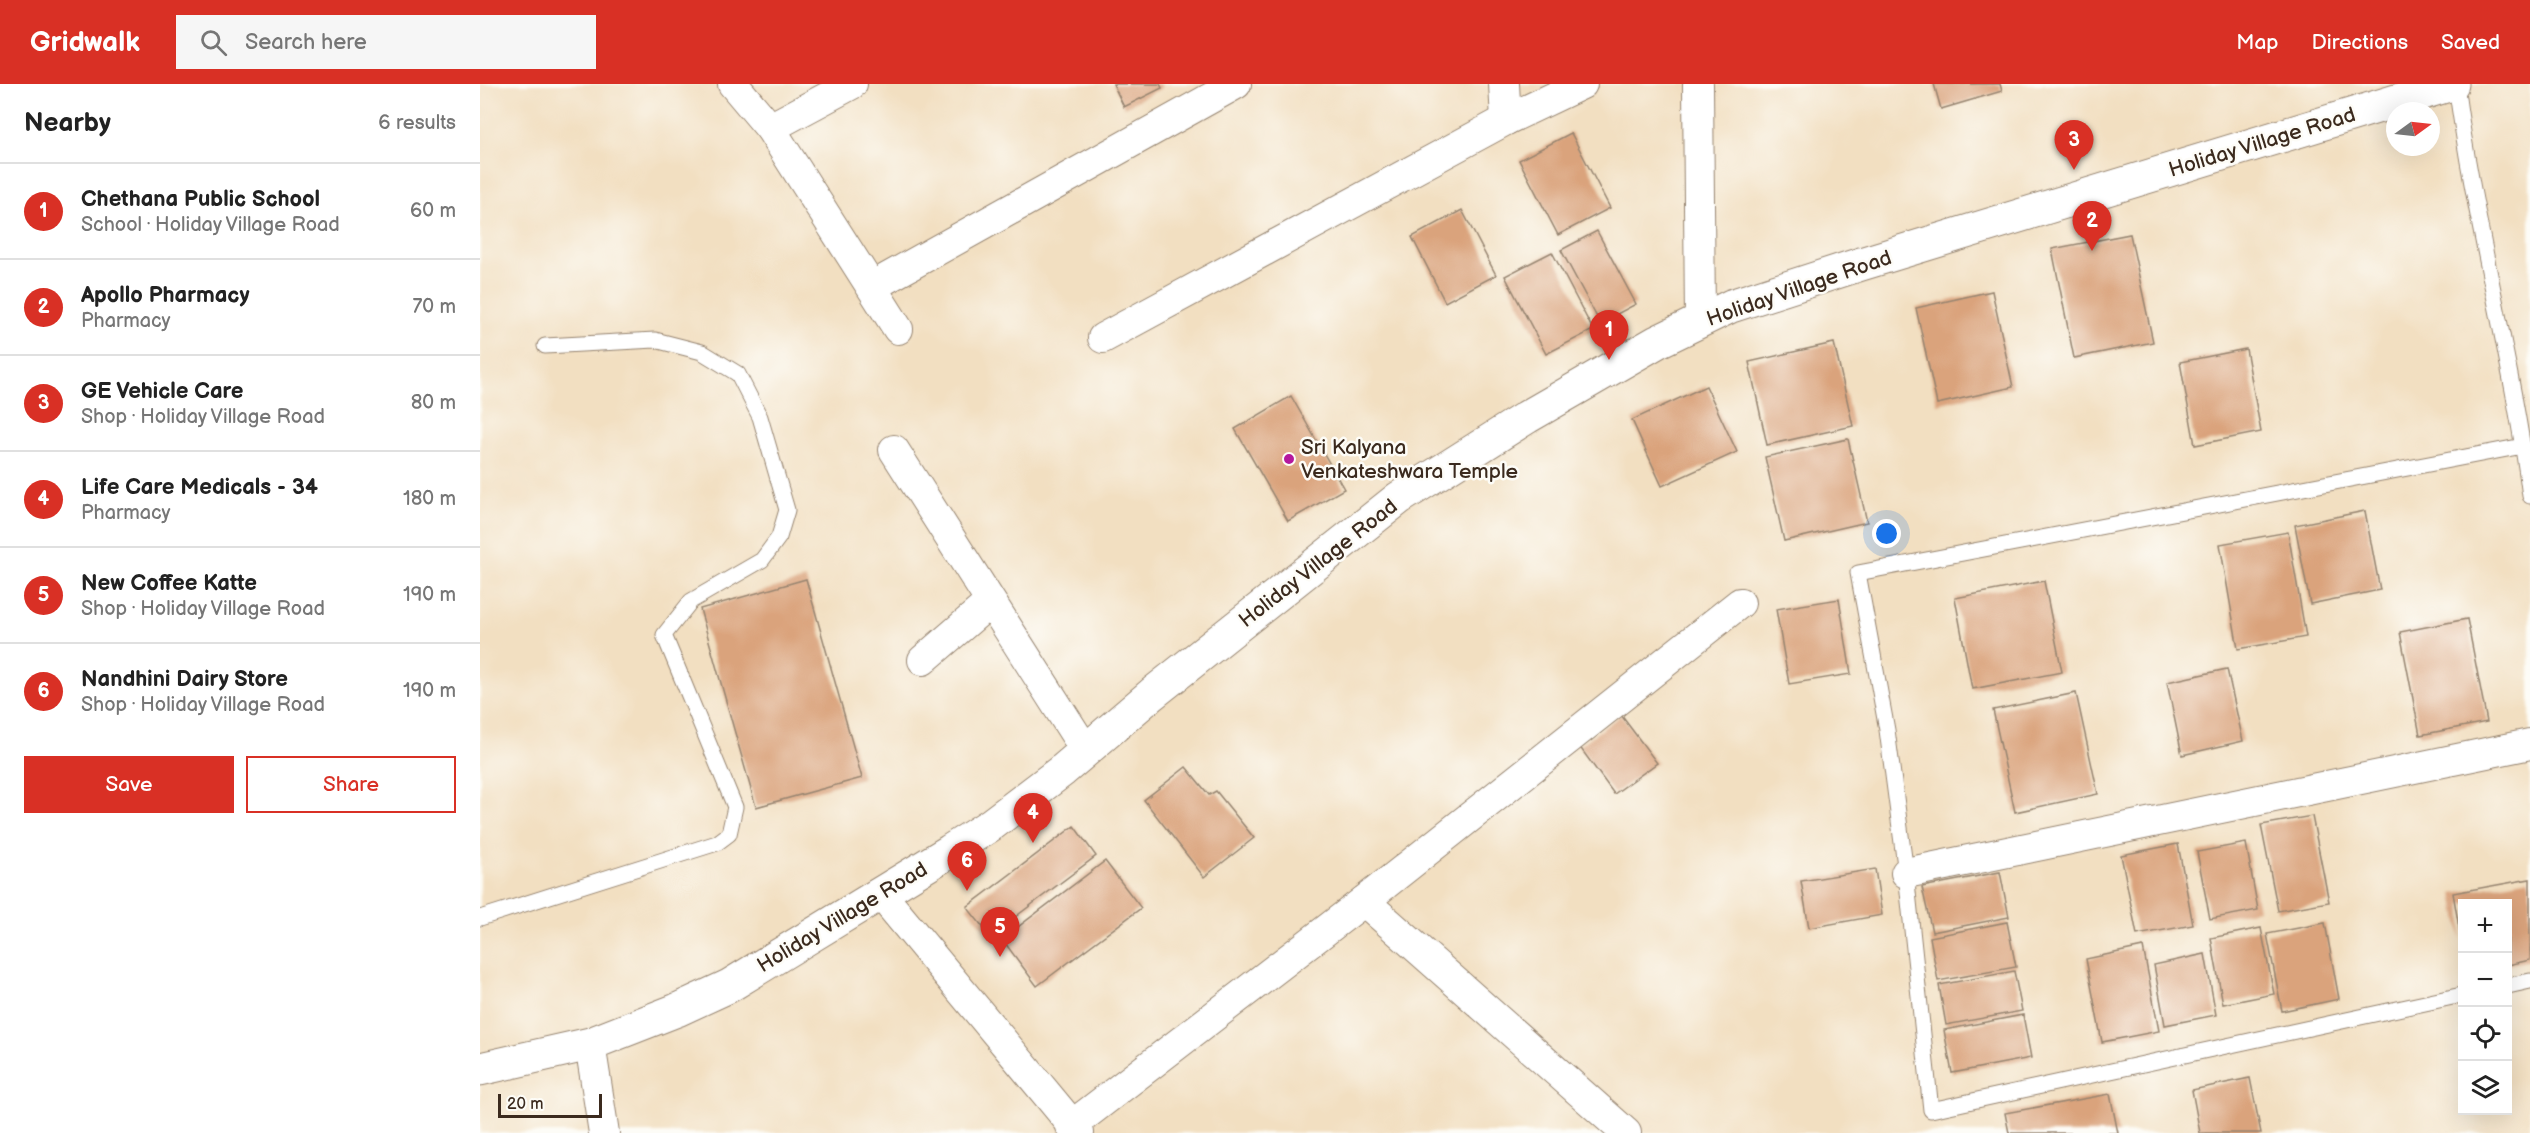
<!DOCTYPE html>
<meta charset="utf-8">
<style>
:root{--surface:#fff;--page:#f6f6f6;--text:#222;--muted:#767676;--line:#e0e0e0;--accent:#d93025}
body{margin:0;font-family:"Balsamiq Sans",sans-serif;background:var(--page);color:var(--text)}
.controls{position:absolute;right:18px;bottom:18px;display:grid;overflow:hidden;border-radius:0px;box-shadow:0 6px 24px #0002}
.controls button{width:54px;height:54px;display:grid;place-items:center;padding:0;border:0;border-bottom:2px solid var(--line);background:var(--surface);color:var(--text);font:30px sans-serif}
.compass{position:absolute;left:1906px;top:18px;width:54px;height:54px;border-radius:50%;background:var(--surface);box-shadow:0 6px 24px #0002;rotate:75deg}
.scale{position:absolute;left:18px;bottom:15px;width:104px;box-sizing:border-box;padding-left:6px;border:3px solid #3b2a1e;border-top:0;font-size:16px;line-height:21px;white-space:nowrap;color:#3b2a1e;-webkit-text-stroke:4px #fdfcf7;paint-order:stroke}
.you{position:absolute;left:1407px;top:450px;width:21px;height:21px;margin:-15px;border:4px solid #fff;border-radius:50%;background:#1a73e8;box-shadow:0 0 0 9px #1a73e833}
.badge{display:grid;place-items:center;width:39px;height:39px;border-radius:50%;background:var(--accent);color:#fff;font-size:20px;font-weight:700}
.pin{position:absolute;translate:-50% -50px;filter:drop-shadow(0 2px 3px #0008)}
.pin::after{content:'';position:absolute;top:32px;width:21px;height:18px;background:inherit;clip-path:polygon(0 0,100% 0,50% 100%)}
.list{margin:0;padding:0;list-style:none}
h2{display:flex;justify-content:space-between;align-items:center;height:78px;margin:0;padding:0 24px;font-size:26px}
h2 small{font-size:20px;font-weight:400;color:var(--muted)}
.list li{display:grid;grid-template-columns:39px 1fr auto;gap:18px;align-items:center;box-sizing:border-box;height:96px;padding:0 24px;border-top:2px solid var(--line)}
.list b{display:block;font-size:22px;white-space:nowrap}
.list p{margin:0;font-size:20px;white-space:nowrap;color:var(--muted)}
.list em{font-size:20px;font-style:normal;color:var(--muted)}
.actions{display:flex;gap:12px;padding:18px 24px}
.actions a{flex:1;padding:14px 0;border:2px solid var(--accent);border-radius:0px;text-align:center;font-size:21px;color:var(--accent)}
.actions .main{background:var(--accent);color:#fff}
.icon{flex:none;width:33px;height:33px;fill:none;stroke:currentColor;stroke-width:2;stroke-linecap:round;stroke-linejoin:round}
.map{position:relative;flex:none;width:2050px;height:1049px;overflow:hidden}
header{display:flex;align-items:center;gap:36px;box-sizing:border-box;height:84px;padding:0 30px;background:var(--accent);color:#fff}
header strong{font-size:28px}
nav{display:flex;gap:33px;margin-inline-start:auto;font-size:21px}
.search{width:420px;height:54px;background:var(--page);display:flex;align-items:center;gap:15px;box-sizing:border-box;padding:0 21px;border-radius:0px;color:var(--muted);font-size:22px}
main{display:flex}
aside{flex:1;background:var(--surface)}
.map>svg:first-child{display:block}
.building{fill:#daa37b}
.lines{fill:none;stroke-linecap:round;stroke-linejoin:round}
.service-casing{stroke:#968470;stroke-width:17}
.minor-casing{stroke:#968470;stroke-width:32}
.tertiary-casing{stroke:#968470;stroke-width:35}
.service{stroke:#fff;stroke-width:15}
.minor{stroke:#fff;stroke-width:30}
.tertiary{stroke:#fff;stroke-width:33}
.poi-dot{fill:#b5179e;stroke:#fdfcf7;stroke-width:2}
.labels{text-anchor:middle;stroke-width:5;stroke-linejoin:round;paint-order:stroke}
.street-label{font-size:21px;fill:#3b2a1e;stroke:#fdfcf7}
.poi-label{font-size:21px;fill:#3b2a1e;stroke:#fdfcf7;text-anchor:start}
</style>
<header>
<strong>Gridwalk</strong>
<div class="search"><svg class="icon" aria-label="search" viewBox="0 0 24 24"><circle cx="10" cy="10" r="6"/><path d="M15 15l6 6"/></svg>Search here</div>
<nav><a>Map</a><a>Directions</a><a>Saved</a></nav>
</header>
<main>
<aside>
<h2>Nearby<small>6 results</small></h2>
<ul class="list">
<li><span class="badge">1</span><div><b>Chethana Public School</b><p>School · Holiday Village Road</p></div><em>60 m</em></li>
<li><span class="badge">2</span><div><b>Apollo Pharmacy</b><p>Pharmacy</p></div><em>70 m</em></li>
<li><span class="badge">3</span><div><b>GE Vehicle Care</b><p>Shop · Holiday Village Road</p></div><em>80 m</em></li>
<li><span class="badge">4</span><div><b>Life Care Medicals - 34</b><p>Pharmacy</p></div><em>180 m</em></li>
<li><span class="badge">5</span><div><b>New Coffee Katte</b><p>Shop · Holiday Village Road</p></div><em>190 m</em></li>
<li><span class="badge">6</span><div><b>Nandhini Dairy Store</b><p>Shop · Holiday Village Road</p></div><em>190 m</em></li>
</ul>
<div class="actions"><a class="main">Save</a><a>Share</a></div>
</aside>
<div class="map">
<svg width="2050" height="1049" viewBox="0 0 2050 1049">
<rect width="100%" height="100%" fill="#fdfcf7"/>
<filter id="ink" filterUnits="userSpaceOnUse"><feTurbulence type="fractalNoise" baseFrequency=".0167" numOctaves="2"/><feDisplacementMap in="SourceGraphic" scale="12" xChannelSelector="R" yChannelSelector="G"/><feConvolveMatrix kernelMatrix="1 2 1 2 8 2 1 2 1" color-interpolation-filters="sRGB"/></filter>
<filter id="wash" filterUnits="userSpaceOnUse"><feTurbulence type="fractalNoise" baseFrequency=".008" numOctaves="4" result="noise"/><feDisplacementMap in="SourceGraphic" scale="24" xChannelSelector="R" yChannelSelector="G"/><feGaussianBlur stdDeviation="1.35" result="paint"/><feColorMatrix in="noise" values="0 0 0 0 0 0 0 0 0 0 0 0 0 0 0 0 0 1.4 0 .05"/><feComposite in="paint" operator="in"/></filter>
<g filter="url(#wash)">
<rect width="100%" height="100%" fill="#f2dfc1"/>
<g id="blocks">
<!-- building -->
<g class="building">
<path d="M 633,0 L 680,0 L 682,4 L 644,23 Z"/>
<path d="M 1454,0 L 1520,0 L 1522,7 L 1461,25 Z"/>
<path d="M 1091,49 L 1130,124 L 1078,151 L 1039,76 Z"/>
<path d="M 982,126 L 1016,191 L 965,218 L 932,153 Z"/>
<path d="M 1117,147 L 1156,220 L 1120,239 L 1081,166 Z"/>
<path d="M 1650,150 L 1673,258 L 1594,274 L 1572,165 Z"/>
<path d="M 1072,168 L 1113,246 L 1066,270 L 1025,192 Z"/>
<path d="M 1512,207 L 1533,303 L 1457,320 L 1436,224 Z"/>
<path d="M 1354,259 L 1373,342 L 1287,361 L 1269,278 Z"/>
<path d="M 1766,265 L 1781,348 L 1715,361 L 1700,278 Z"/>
<path d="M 1226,302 L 1257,368 L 1182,402 L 1152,336 Z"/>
<path d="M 811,312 L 864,405 L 808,437 L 755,345 Z"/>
<path d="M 1368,355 L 1387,438 L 1304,457 L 1285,373 Z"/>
<path d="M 1885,427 L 1900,506 L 1830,520 L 1815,441 Z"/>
<path d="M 1808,448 L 1826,553 L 1758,565 L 1740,460 Z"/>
<path d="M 326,495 L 382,694 L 276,723 L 220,525 Z"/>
<path d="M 1564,497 L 1582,588 L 1492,605 L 1475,514 Z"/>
<path d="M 1359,515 L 1371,590 L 1309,600 L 1296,525 Z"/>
<path d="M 1987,535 L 2007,638 L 1940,651 L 1920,548 Z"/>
<path d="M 1747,585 L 1763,657 L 1702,671 L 1687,598 Z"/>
<path d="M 1596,609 L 1618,710 L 1535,728 L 1513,626 Z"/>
<path d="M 1141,631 L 1177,679 L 1134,710 L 1099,662 Z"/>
<path d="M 706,683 L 729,711 L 736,707 L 774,754 L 724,793 L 664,716 Z"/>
<path d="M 1832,732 L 1849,818 L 1798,827 L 1781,741 Z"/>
<path d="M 594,742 L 616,772 L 510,852 L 487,823 Z"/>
<path d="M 1766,759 L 1778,826 L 1730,835 L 1717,768 Z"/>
<path d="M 1698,760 L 1713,841 L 1657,851 L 1641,771 Z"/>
<path d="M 625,777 L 661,824 L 557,902 L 522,855 Z"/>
<path d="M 1395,785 L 1402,831 L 1329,844 L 1321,797 Z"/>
<path d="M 1520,788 L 1529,833 L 1452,848 L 1442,803 Z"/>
<path d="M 2050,795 L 2050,876 L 2028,881 L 2028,820 L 1982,820 L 1981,855 L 1973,809 Z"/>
<path d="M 1527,838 L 1536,883 L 1458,897 L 1450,853 Z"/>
<path d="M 1845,839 L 1859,915 L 1802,927 L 1787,850 Z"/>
<path d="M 1781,844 L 1794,910 L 1743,920 L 1731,854 Z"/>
<path d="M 1663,863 L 1679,947 L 1622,958 L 1606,875 Z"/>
<path d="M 1725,870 L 1736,931 L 1685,941 L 1674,881 Z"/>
<path d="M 1534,887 L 1542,927 L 1466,941 L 1459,901 Z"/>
<path d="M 1543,931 L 1551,974 L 1472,989 L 1464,946 Z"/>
<path d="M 1770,994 L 1781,1049 L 1720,1049 L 1712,1006 Z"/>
<path d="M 1630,1010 L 1638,1049 L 1529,1049 L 1525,1029 Z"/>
</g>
</g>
</g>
<g filter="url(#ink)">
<use href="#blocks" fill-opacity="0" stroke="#968470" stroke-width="1.5"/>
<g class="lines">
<!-- service casing -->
<g class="service-casing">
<g id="service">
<path d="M 1976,0 C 1994,138 2032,274 2050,412"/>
<path d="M 0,834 L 237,759 L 249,750 L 255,723 L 184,551 L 211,517 L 282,476 L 299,453 L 307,426 L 280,333 L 258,290 L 222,268 L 175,256 L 65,262"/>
<path d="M 2028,902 L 2050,897"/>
<path d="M 1982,911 L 1451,1026 L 1426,789 L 1407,646 L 1378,489 L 2043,362"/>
</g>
</g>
<!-- minor casing -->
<g class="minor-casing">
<g id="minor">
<path d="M 253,0 L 290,44 L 418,245"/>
<path d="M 1024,0 L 1026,36"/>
<path d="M 1218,0 L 1220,238"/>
<path d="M 290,44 L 372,0"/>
<path d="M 393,202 L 756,0"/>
<path d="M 623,254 L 1026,36 L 1102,0"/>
<path d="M 414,366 L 606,667"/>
<path d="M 443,576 L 509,519"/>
<path d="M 1426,789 L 2050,660"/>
<path d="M 400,809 L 599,1049"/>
<path d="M 884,817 L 1146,1049"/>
<path d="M 110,960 L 124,1049"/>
<path d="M 591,1042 L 884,817 L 1260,519"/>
</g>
</g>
<!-- tertiary casing -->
<g class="tertiary-casing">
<path id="tertiary" d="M 0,985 L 110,960 L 197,926 L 249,902 L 470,767 L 512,740 L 583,686 L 672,610 L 919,414 L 1047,333 L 1177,258 L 1251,222 L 1381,180 L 1972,0"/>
</g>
<!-- service -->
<use href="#service" class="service"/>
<!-- minor -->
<use href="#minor" class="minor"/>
<!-- tertiary -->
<use href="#tertiary" class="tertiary"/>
</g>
</g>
<!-- markers -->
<circle class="poi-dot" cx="809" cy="375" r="6"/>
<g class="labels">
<!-- street labels -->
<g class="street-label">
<text transform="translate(1782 58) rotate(-17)" y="7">Holiday Village Road</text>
<text transform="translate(1319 204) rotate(-19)" y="7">Holiday Village Road</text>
<text transform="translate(838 479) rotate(-38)" y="7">Holiday Village Road</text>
<text transform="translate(362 833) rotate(-31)" y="7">Holiday Village Road</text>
</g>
<!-- poi labels -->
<g class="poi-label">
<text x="821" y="370">Sri Kalyana<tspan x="821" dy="24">Venkateshwara Temple</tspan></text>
</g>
</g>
</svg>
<div class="controls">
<button>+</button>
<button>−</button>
<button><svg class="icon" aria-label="locate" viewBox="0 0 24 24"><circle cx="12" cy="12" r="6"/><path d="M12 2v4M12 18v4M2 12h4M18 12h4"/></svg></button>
<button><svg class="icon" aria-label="layers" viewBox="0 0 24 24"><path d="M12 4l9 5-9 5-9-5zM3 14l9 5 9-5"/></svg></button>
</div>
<svg class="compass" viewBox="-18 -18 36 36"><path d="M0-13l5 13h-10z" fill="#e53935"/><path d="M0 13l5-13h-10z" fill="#767676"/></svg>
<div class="scale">20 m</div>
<div class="you"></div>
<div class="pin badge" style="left:1129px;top:276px">1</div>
<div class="pin badge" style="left:1612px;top:167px">2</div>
<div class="pin badge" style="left:1594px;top:86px">3</div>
<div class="pin badge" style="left:553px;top:759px">4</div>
<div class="pin badge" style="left:520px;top:873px">5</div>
<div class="pin badge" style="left:487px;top:807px">6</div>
</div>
</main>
